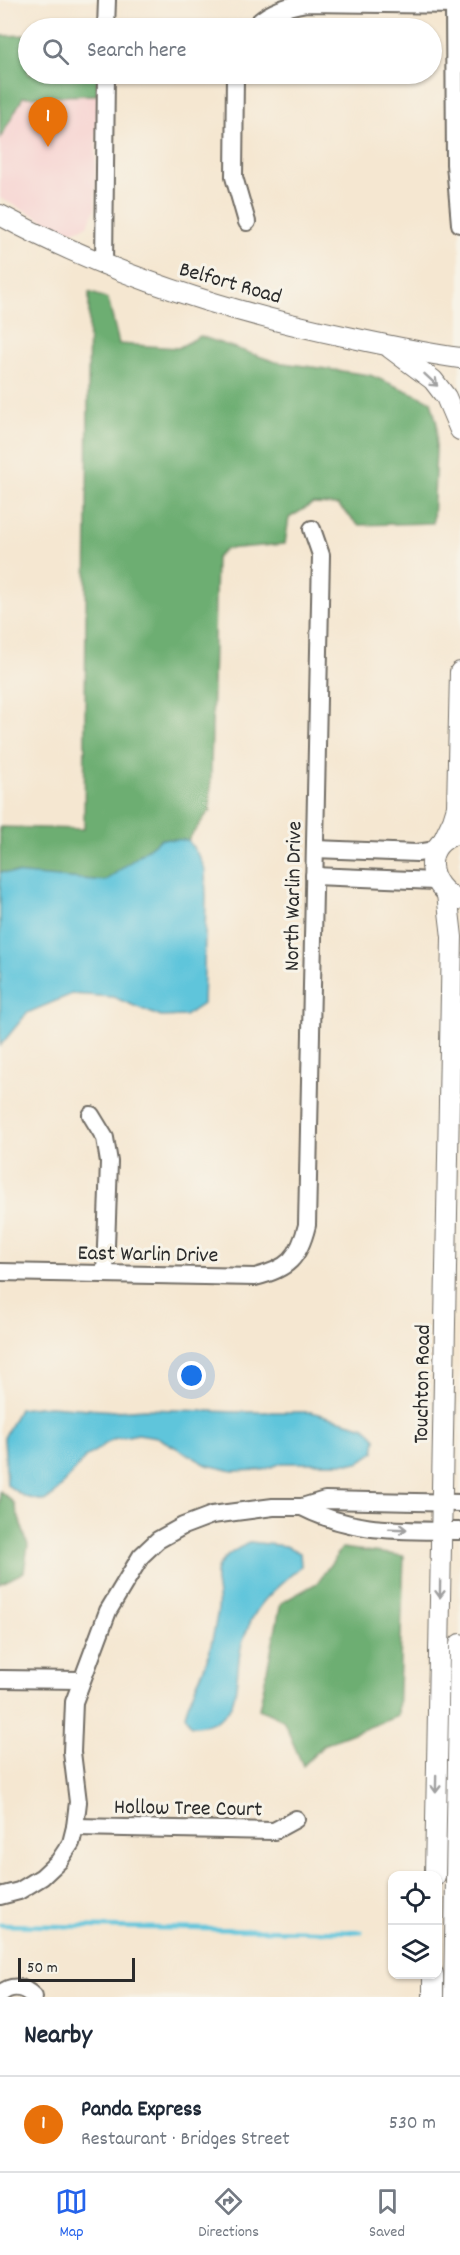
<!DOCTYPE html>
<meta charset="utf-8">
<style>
:root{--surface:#fff;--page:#f2f2f3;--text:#1f2937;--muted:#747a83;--line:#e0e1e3;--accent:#2563eb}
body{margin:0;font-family:Dekko,sans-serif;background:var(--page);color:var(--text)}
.controls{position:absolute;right:18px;bottom:18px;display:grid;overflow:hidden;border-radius:12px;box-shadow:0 2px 4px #0004}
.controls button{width:54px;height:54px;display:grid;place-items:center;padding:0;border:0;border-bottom:2px solid var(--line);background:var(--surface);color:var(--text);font:30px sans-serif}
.scale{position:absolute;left:18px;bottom:15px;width:117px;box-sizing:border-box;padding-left:6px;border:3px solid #2b2b2b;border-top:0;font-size:16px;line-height:21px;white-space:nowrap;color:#2b2b2b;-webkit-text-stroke:4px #f7f3e8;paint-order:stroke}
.you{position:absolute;left:192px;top:1376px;width:21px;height:21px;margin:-15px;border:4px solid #fff;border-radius:50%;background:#1a73e8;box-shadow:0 0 0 9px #1a73e833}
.badge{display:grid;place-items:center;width:39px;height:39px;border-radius:50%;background:var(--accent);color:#fff;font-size:20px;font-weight:700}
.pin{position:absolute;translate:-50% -50px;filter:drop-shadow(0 2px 3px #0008)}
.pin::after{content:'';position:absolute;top:32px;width:21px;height:18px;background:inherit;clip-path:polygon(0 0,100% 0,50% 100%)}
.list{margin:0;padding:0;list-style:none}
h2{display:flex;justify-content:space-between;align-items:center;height:78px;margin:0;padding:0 24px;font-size:26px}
h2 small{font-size:20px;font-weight:400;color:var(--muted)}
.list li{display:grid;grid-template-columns:39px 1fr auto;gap:18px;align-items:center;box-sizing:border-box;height:96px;padding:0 24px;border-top:2px solid var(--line)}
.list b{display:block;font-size:22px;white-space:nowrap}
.list p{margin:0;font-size:20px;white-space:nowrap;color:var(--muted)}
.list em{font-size:20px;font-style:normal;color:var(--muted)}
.icon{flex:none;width:33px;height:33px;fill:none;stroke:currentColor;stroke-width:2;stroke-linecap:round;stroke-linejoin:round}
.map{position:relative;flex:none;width:460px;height:1997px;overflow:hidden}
.search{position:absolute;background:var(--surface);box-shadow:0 2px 4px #0004;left:18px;right:18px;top:18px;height:66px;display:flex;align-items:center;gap:15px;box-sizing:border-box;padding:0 21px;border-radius:33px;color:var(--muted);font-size:22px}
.sheet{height:174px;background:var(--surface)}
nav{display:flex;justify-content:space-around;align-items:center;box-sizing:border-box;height:84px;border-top:2px solid var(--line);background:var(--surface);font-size:16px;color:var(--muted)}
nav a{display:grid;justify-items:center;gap:3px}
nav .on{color:var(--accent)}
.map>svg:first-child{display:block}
.built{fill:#f7d0cf}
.forest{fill:#6dae72;stroke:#4c6c4e;stroke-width:1.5}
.water{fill:#5ec5db;stroke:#447883;stroke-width:1.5}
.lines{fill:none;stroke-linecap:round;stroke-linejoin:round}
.stream{stroke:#5ec5db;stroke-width:4.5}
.minor-casing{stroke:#726d65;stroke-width:20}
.tertiary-casing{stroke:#726d65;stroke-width:22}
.minor{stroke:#fff;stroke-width:16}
.tertiary{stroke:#fff;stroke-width:20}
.oneway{stroke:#a0a0a0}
.labels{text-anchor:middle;stroke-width:6;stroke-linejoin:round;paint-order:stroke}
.street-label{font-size:22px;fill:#2b2b2b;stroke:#f7f3e8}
</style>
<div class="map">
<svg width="460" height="1997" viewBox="0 0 460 1997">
<rect width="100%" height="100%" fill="#f7f3e8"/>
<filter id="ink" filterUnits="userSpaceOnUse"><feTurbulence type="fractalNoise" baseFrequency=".0167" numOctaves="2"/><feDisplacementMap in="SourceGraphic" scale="12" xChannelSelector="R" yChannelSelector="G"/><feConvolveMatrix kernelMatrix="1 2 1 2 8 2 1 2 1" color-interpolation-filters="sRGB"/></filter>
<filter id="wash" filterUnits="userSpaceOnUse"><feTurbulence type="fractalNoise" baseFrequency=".008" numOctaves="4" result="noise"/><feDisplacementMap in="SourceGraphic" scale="24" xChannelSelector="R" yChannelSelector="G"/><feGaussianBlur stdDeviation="1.35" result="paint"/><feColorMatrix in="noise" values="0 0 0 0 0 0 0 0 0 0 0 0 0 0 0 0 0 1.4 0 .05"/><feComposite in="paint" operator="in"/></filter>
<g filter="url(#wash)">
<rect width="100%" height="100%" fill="#f5e7d1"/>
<!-- built -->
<path class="built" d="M 97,95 L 95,209 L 89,223 L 81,229 L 69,231 L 59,228 L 0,198 L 0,139 L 23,97 Z"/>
<!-- forest -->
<g class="forest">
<path d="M 28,35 L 28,74 L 97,74 L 97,95 L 23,97 L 0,139 L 0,36 Z"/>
<path d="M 89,292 L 108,299 L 119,344 L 178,348 L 200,336 L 276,362 L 370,375 L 431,401 L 437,424 L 433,523 L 358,525 L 338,505 L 312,504 L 289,518 L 285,544 L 226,549 L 216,558 L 210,810 L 188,840 L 161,839 L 105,881 L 0,872 L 0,827 L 84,829 Z"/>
<path d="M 0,1491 L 14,1503 L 28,1545 L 24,1572 L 0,1584 Z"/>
<path d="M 342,1548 L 404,1556 L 398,1716 L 325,1744 L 303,1766 L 283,1720 L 259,1709 L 281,1603 L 317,1583 Z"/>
</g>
<!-- water -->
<g class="water">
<path d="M 161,839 L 188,840 L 200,858 L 205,870 L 206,898 L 203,1004 L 185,1016 L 161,1017 L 113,997 L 72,994 L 27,1013 L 0,1046 L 0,872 L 105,881 Z"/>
<path d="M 50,1406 L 115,1411 L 145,1409 L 237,1412 L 311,1412 L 365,1427 L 376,1439 L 374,1452 L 358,1463 L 282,1463 L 263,1470 L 233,1471 L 207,1465 L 157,1437 L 138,1434 L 113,1439 L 85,1458 L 53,1496 L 44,1501 L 25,1497 L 7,1485 L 4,1438 L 19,1409 Z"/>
<path d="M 250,1542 L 286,1546 L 300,1553 L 301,1566 C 285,1581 263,1597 253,1617 C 248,1627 242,1641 240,1652 C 234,1688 242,1725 191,1726 L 185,1715 C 190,1695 199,1681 206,1663 C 212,1645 215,1627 218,1609 C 221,1593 210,1577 220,1564 C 227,1554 239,1548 250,1542 Z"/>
</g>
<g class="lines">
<!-- stream -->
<path class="stream" d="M 0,1925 L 361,1932"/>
</g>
</g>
<g filter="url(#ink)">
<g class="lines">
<!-- minor casing -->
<g class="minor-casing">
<g id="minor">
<path d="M 454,5 L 455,164 L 460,224"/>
<path d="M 106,28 L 107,0"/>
<path d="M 253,28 C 267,12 286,6 306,3 L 460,5"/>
<path d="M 235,74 L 234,177 L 247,222"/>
<path d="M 104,265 L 106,74"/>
<path d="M 315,849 L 417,853 L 436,850"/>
<path d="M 314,876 L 435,881"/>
<path d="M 91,1115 L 105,1138 L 109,1162 L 105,1274"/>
<path d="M 0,1272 L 255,1277 C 288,1269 299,1258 307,1225 L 321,555 L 312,529"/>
<path d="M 302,1507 C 355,1534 402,1530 460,1531"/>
<path d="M 0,1679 L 81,1680"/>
<path d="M 75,1827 L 274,1831 L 296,1819"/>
<path d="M 0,1896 L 19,1891 L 42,1877 L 59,1861 L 71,1843 L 75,1827 L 78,1802 L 72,1752 L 74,1702 L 108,1611 L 141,1556 L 158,1540 L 183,1526 L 212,1515 L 273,1507 L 302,1507 L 325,1500 L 460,1503"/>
<path d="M 0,1994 C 12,1984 24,1986 34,1997"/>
</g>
</g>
<!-- tertiary casing -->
<g class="tertiary-casing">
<g id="tertiary">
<path d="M 0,215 C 109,274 227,312 348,337 C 385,345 422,353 460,358"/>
<path d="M 390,348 L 433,380 L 446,397 L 460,430"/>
<path d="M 455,834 C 420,848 428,886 458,900"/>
<path d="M 443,841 L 453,820 L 457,807 L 460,672"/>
<path d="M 435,1876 L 452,937 L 447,894"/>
<path d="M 433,1997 L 433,1974"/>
<path d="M 454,1997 L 460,1644"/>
</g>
</g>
<!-- minor -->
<use href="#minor" class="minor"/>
<!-- tertiary -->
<use href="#tertiary" class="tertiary"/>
</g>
<!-- one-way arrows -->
<defs><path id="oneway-shaft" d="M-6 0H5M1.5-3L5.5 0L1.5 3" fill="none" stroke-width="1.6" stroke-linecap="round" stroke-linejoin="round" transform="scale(1.5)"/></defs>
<g class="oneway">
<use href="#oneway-shaft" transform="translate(431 380) rotate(43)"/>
<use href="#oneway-shaft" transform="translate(398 1529) rotate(2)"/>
<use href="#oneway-shaft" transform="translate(440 1589) rotate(91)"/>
<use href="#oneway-shaft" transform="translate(436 1784) rotate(91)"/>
</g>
</g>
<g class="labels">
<!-- street labels -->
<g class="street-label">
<text transform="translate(231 281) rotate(16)" y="8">Belfort Road</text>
<text transform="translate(291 896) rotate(-89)" y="8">North Warlin Drive</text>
<text transform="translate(148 1252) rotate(1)" y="8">East Warlin Drive</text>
<text transform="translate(420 1384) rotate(-89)" y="8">Touchton Road</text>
<text transform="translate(188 1806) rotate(1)" y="8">Hollow Tree Court</text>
</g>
</g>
</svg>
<div class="controls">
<button><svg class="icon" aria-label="locate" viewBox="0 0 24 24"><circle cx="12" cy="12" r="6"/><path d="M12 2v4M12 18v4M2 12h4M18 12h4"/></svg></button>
<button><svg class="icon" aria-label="layers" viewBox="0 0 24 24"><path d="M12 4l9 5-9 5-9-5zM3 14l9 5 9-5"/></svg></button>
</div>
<div class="scale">50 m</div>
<div class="you"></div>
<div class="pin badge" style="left:48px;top:147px;background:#e8710a">1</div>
<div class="search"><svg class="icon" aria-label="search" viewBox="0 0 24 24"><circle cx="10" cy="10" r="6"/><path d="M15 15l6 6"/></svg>Search here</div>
</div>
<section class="sheet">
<h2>Nearby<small></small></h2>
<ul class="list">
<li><span class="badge" style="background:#e8710a">1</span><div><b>Panda Express</b><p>Restaurant · Bridges Street</p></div><em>530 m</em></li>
</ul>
</section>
<nav>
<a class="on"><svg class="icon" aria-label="map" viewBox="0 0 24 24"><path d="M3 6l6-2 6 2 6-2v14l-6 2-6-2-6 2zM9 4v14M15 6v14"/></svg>Map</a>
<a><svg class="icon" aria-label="directions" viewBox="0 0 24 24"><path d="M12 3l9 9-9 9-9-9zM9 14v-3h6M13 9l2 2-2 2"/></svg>Directions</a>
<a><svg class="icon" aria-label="saved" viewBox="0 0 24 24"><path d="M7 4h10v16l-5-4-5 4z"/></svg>Saved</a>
</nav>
